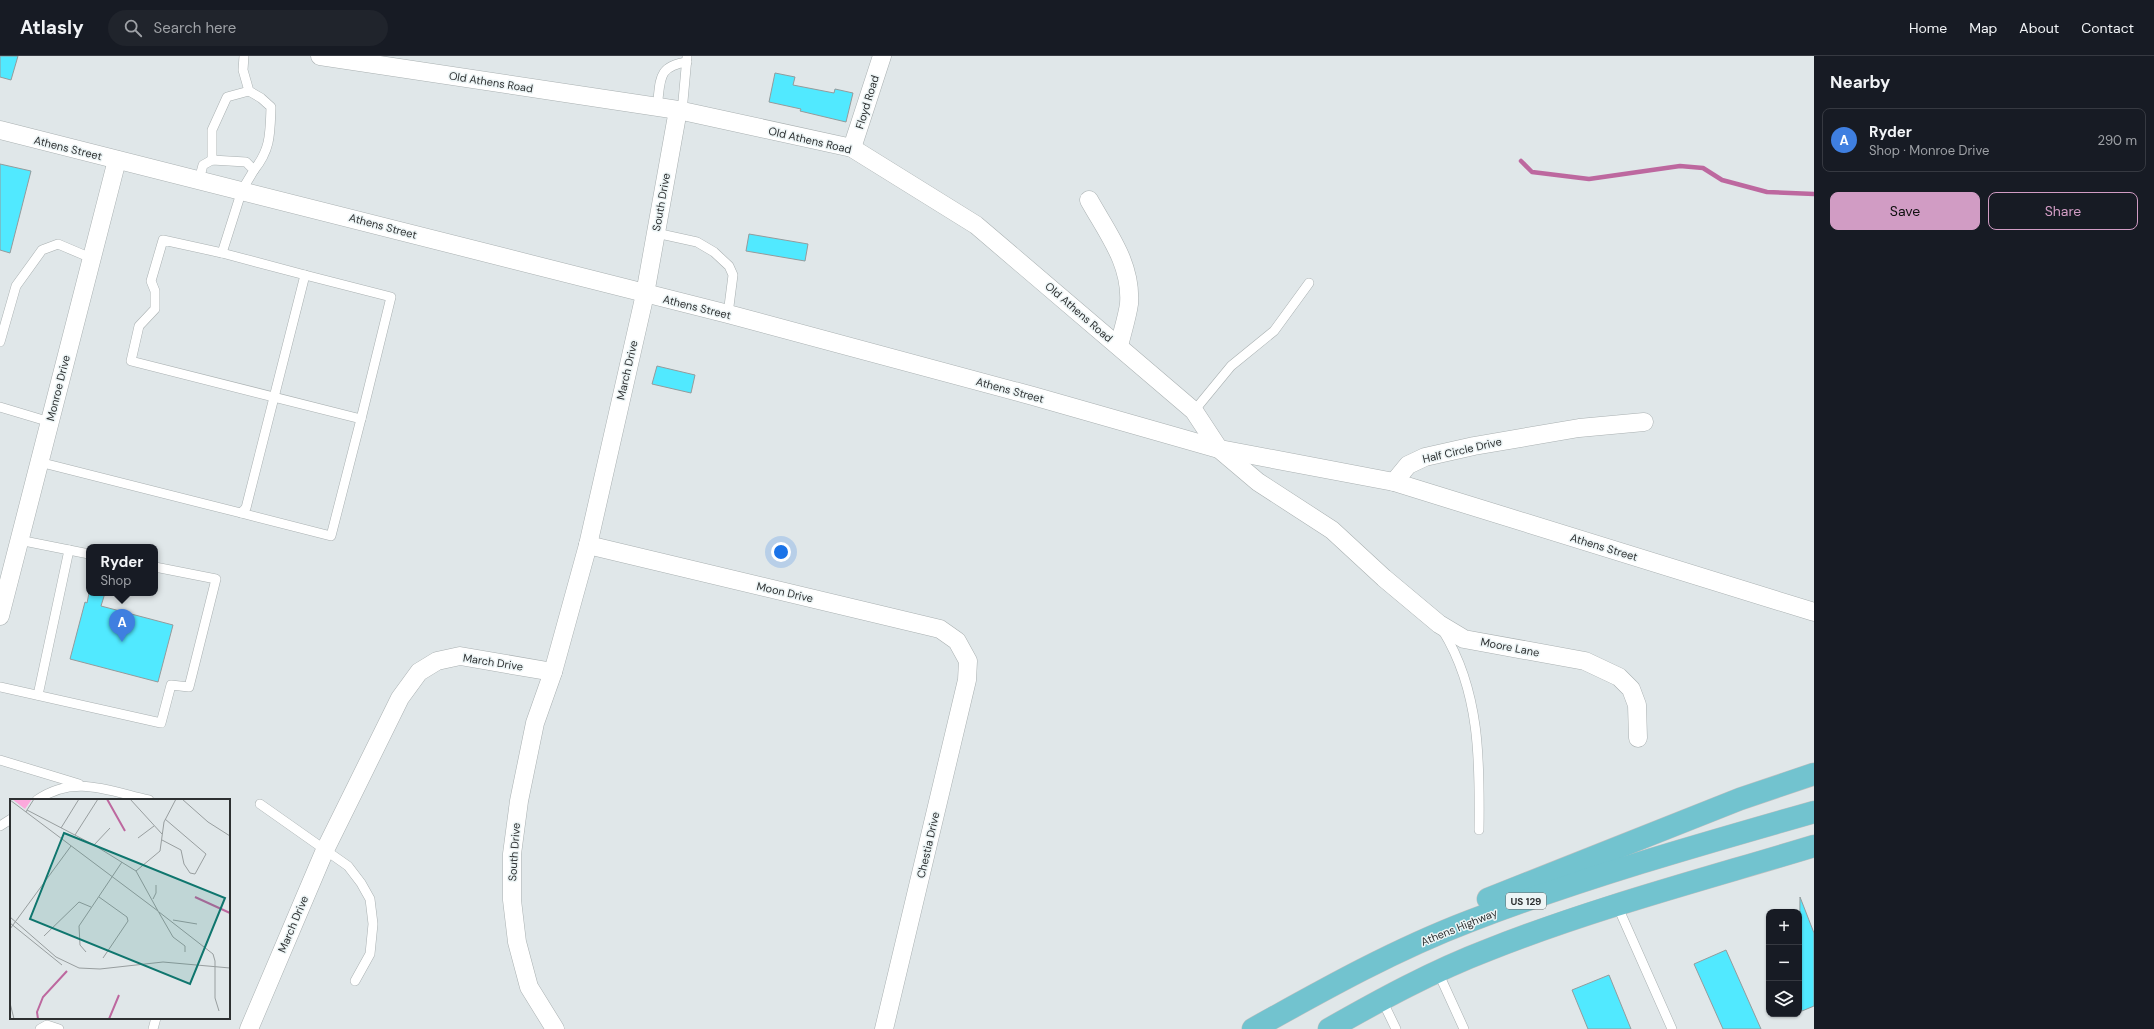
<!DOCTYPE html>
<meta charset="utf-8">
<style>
:root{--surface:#171b24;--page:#20242c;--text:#f1f3f6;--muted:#9ea1a6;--line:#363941;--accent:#d19cc4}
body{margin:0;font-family:"DM Sans",sans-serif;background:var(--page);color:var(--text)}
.controls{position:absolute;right:12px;bottom:12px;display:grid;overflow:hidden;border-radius:8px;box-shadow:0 1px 3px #0004}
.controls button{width:36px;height:36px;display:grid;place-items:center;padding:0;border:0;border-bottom:1px solid var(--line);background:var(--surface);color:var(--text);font:20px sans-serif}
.you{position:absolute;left:781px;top:496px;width:14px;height:14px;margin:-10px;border:3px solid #fff;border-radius:50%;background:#1a73e8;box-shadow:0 0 0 6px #1a73e833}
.badge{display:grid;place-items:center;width:26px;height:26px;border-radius:50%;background:var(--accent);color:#fff;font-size:13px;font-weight:700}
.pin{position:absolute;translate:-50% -33px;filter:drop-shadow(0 1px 2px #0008)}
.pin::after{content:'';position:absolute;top:21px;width:14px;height:12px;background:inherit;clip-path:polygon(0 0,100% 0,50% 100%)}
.popup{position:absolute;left:86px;top:488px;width:72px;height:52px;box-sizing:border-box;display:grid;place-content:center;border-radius:8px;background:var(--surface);filter:drop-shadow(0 1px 3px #0005);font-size:13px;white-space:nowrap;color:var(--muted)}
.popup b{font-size:15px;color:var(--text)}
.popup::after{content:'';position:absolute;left:50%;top:100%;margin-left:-8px;border:8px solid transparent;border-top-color:var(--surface)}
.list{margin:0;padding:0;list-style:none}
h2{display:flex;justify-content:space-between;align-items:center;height:52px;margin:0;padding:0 16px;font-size:17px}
h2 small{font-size:13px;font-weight:400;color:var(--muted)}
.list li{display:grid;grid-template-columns:26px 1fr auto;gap:12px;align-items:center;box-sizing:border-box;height:64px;margin:0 8px 8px;padding:0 8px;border:1px solid var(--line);border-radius:8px}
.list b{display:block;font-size:15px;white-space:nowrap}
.list p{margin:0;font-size:13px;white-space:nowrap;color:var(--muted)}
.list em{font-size:13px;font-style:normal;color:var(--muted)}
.actions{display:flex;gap:8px;padding:12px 16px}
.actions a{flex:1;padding:9px 0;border:1px solid var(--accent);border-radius:8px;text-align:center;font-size:14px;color:var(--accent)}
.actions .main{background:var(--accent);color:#111}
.icon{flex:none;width:22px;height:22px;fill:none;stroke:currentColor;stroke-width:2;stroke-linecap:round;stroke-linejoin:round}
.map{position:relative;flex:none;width:1814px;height:973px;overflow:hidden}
header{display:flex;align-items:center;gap:24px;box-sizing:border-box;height:56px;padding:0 20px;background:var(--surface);border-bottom:1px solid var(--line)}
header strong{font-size:19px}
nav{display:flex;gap:22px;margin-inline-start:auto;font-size:14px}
.search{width:280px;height:36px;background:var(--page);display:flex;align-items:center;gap:10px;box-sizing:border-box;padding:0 14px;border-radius:22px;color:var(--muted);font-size:15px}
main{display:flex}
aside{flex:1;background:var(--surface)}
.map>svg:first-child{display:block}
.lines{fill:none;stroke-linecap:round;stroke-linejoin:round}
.stream{stroke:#bd689f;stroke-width:4.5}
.building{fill:#51e9ff;stroke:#949b9c}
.service-casing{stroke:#a9b0b1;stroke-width:10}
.minor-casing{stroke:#a9b0b1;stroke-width:19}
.trunk-casing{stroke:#c0c1c1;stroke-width:23}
.service{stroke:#fff;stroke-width:9}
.minor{stroke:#fff;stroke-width:18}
.trunk{stroke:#72c3cf;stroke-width:22}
.labels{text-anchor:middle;stroke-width:3;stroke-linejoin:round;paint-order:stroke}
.shield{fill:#edf5f6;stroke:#676b6c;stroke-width:1}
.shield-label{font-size:10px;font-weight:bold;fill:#2d3031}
.street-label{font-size:11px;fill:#2d3031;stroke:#edf5f6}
.inset-river{fill:none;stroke:#bd689f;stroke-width:2}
.inset-road{fill:none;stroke:#989e9f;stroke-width:1}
.view{fill:#0f766e;fill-opacity:0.15;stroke:#0f766e;stroke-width:2}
.inset-edge{fill:none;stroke:#2d3031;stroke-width:2}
</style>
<header>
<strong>Atlasly</strong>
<div class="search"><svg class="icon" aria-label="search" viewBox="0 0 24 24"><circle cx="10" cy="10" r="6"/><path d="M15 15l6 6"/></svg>Search here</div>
<nav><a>Home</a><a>Map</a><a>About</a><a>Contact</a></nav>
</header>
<main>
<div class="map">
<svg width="1814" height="973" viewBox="0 0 1814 973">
<rect width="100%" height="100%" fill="#e0e7e9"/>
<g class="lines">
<!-- stream -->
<path class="stream" d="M 1521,105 L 1532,116 L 1589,123 L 1680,110 L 1703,112 L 1722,124 L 1767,136 L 1814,138"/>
</g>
<!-- building -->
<g class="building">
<path d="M 0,0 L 18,0 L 11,24 L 0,21 Z"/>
<path d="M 775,17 L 795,21 L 793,29 L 834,37 L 835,33 L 853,37 L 846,66 L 800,55 L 801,53 L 769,46 Z"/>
<path d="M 0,108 L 31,115 L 10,197 L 0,194 Z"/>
<path d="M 749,178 L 808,188 L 805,205 L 746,195 Z"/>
<path d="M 657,310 L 695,319 L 691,337 L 652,328 Z"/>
<path d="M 89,537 L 105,537 L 101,550 L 173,569 L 158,626 L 70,603 L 85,546 L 87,547 Z"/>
<path d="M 1800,841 L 1814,877 L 1814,950 L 1802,955 L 1799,947 Z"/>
<path d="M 1726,894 L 1761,973 L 1723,973 L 1694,908 Z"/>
<path d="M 1609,919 L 1631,973 L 1588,973 L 1572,934 Z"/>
</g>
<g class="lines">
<!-- service casing -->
<g class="service-casing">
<g id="service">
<path d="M 244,0 L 243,14 L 249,35 L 261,42 L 271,51 C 270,77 271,93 254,114"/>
<path d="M 657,51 C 661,26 656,10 687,6"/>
<path d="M 682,56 L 687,1"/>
<path d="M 212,104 L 212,74 L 227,41 L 249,35"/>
<path d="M 656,177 L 697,186 L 714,196 L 729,210 L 733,219 L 728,258"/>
<path d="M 222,197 L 163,184 L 151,225 L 155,235 L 155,253 L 139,270 L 131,305 L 361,363 L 391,241 L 305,219"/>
<path d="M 0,286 L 16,230 L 42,194 L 58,188 L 91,202"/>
<path d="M 0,351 L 50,366"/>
<path d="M 1194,355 L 1231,310 L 1274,275 L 1309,227"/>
<path d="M 39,406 L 241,457 L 246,452 L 305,219 L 222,197 L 242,134 L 254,114 L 246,106 L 212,104 L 203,109 L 199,124"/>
<path d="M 241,457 L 331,480 L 361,363"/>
<path d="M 19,484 L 89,498"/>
<path d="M 1443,575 C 1480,635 1480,705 1479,774"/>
<path d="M 0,631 L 161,667 L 171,629 L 189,631 L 216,523 L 155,511"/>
<path d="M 38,639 L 69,494"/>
<path d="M 0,704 L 79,728"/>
<path d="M 37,744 C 74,718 109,735 149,744"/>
<path d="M 260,748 L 348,810 L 361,827 L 370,843 L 373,868 L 370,898 L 355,925"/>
<path d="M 0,770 L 11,763"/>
<path d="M 1617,849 L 1672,973"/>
<path d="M 1438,916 L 1464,973"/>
<path d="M 1382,944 L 1396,973"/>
<path d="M 40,973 L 47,969 L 59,973"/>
<path d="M 153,973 L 156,962"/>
</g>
</g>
<!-- minor casing -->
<g class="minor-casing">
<g id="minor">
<path d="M 320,0 L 678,54 L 852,92 L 976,169 L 1194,355 L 1219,393"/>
<path d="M 0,74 L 728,258 L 1033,340 L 1219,393 L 1258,426 L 1332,474 L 1384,522 L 1439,568 L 1464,583 L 1585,605 L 1619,621 L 1631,633 L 1637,649 L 1638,682"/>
<path d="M 852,92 L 882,0"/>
<path d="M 1089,144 C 1108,178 1132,208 1129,248 C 1127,262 1122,277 1119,290"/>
<path d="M 1220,393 L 1394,426 L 1814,556"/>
<path d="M 1394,426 L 1408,409 L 1425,401 L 1474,390 L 1579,372 L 1644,366"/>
<path d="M 588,489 L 940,573 L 957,585 L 968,605 L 967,624 L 884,973"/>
<path d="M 0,560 L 117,104"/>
<path d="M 249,973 L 325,794 L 400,642 L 419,616 L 437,605 L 460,600 L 553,616"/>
<path d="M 555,973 L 529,931 L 517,886 L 512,844 L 512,798 L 519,745 L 535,667 L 553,616 L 588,489 L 645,238 L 678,54"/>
</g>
</g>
<!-- trunk casing -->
<g class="trunk-casing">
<g id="trunk">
<path d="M 1488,843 L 1740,743 L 1814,718"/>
<path d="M 1253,973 C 1323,934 1394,894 1470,865 C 1582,822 1698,789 1814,756"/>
<path d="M 1329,973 C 1380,944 1433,915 1488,894 C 1594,852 1705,823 1814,790"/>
</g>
</g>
<!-- service -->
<use href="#service" class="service"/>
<!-- minor -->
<use href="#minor" class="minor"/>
<!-- trunk -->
<use href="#trunk" class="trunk"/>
</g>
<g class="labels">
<!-- shield labels -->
<rect class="shield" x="1506" y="837" width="40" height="16" rx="3"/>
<g class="shield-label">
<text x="1526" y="849">US 129</text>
</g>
<!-- street labels -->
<g class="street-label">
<text transform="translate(491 26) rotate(9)" y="4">Old Athens Road</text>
<text transform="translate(867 46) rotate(-73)" y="4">Floyd Road</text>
<text transform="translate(810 84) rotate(13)" y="4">Old Athens Road</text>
<text transform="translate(68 92) rotate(14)" y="4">Athens Street</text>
<text transform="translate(661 146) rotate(-80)" y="4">South Drive</text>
<text transform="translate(383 170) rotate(15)" y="4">Athens Street</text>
<text transform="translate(697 251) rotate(14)" y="4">Athens Street</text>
<text transform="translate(1079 256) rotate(41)" y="4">Old Athens Road</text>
<text transform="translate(627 314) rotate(-77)" y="4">March Drive</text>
<text transform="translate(58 332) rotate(-76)" y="4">Monroe Drive</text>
<text transform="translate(1010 334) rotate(15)" y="4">Athens Street</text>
<text transform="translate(1462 394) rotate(-13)" y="4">Half Circle Drive</text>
<text transform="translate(1604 491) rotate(17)" y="4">Athens Street</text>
<text transform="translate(785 536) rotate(13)" y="4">Moon Drive</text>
<text transform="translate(1510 591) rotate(11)" y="4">Moore Lane</text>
<text transform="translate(493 606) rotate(9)" y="4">March Drive</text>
<text transform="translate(928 789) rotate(-77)" y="4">Chestia Drive</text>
<text transform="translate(514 796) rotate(-86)" y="4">South Drive</text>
<text transform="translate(293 868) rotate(-67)" y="4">March Drive</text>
<text transform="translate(1459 871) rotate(-22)" y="4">Athens Highway</text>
</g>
</g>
<!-- overview -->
<g transform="translate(10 743)">
<rect width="220" height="220" fill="#e0e7e9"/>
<path d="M 2,0 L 22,0 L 15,10 Z" fill="#fca8dc"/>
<path class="inset-river" d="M 97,0 L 115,32M 185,98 L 220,114M 28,220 L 27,213 L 33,198 L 57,172M 99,220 L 109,196"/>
<path class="inset-road" d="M 120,0 L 152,35M 172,0 L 198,23 L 220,37M 0,1 L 148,112 L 163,138 L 175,147 L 175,153M 17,11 L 24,0M 16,13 L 17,11 L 84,46 L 126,72 L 148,112M 51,29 L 69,0M 65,36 L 88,0M 128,39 L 144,27M 152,41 L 171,51 L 174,65 L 180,74 L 185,75 L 196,55 L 155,20M 84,46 L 100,29M 126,72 L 150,52 L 154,23 L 166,0M 89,98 L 117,118 L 118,122 L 93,159M 143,100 L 146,94 L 146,86M 149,113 L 203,155 L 205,162 L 205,199 L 209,212M 0,118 L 46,158 L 69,169 L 90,170 L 153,163 L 220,169M 163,121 L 187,125M 0,124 L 52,166M 0,130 L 61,47M 34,137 L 69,103 L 81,108M 76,153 L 70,146 L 69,127 L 112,63M 0,204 L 4,220"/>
<path class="view" d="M 54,34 L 215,99 L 180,185 L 20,120 Z"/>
<rect width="220" height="220" class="inset-edge"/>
</g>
</svg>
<div class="controls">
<button>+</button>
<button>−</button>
<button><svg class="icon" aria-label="layers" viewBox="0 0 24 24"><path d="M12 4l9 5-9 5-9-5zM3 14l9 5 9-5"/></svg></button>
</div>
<div class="you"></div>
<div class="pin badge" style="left:122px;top:586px;background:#3f7fe0">A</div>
<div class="popup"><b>Ryder</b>Shop</div>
</div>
<aside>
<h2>Nearby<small></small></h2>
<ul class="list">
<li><span class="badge" style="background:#3f7fe0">A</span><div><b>Ryder</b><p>Shop · Monroe Drive</p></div><em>290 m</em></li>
</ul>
<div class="actions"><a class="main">Save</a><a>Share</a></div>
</aside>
</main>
